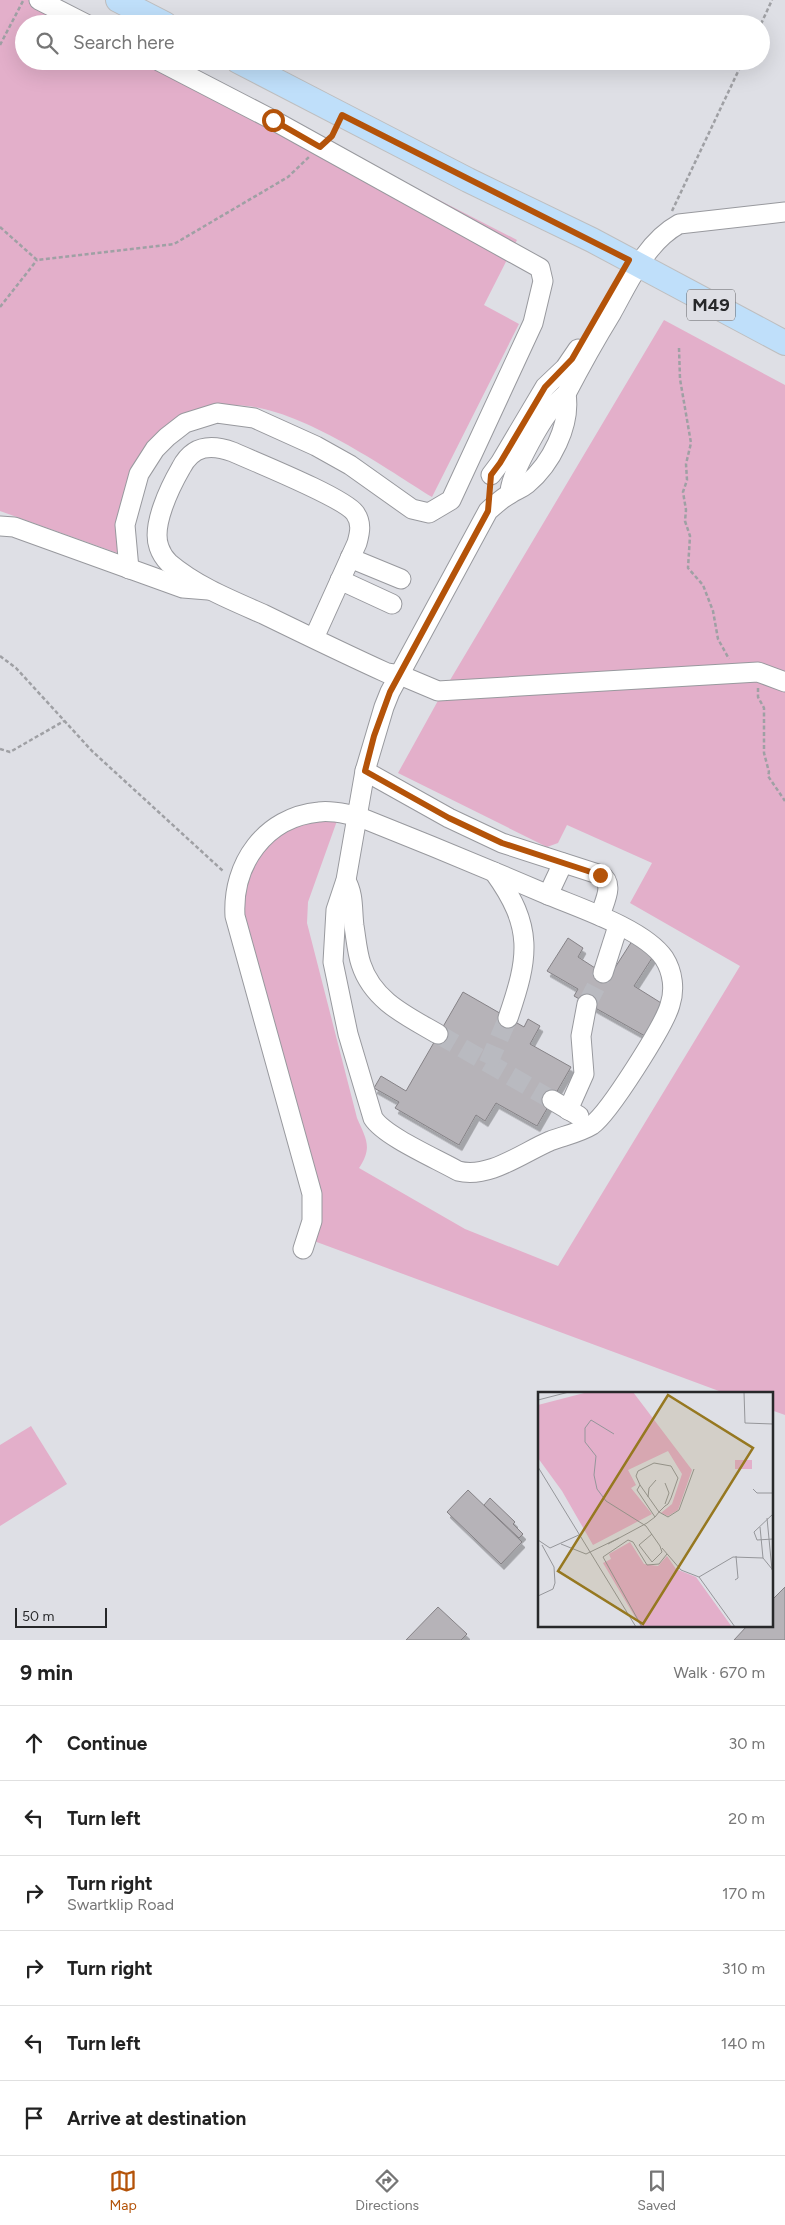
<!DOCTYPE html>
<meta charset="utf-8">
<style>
:root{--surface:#fff;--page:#f2f2f2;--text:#222;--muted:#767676;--line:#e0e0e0;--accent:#b45309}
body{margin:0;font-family:Figtree,sans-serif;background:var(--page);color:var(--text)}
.scale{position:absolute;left:15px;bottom:12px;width:92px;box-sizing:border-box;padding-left:5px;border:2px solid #27282a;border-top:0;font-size:14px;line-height:18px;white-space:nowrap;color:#27282a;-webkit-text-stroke:4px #dedfe5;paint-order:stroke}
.stop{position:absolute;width:15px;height:15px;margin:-11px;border:4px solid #b45309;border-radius:50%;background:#fff}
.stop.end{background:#b45309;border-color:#fff;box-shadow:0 1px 5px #0008}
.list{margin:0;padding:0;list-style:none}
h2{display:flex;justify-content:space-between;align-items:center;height:65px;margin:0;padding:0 20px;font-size:21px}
h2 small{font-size:16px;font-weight:400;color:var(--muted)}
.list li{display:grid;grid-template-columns:32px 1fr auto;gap:15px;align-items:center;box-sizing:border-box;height:75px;padding:0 20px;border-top:1px solid var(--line)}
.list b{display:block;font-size:19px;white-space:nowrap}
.list p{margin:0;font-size:16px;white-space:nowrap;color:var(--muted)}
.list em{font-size:16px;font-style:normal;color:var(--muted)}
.icon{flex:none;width:28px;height:28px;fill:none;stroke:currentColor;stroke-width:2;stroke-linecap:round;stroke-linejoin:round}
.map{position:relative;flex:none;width:785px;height:1640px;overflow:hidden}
.search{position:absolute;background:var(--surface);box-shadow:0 5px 20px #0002;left:15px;right:15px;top:15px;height:55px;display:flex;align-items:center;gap:12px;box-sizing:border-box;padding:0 18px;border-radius:28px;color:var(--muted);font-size:19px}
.sheet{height:515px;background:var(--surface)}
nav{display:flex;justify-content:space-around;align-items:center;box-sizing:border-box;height:70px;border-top:1px solid var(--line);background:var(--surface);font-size:14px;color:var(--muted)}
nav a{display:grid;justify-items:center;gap:2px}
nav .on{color:var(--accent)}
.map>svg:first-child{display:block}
.green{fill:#e3afca}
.building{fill:#b6b3b8;stroke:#858286;filter:url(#shadow)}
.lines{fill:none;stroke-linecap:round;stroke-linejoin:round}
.minor-tunnel{stroke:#b9bac0;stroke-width:19;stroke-dasharray:19 9;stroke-linecap:butt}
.minor-casing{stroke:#98999e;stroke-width:21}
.major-casing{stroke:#bebebf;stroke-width:26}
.path{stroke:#9fa0a4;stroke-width:2.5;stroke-dasharray:4 2.5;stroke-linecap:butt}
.minor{stroke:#fff;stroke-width:19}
.major{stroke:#bfdffa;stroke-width:24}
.route{stroke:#b45309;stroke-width:6}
.labels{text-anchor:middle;stroke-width:5;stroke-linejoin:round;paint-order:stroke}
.shield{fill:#dedfe5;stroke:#5e5f62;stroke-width:1}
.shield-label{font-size:18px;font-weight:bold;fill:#27282a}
.inset-road{fill:none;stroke:#95969a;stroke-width:1}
.view{fill:#967820;fill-opacity:0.15;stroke:#967820;stroke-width:2.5}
.inset-edge{fill:none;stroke:#27282a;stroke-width:2.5}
</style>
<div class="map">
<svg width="785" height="1640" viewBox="0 0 785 1640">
<defs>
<filter id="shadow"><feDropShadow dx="3" dy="5.5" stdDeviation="0" flood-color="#0004"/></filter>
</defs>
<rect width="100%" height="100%" fill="#dedfe5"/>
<!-- green -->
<g class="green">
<path d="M 0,0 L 49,0 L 96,24 L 24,24 L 24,61 L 169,61 L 517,240 L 484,305 L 519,324 L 432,497 C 382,466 289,400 230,406 C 216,407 176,428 160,435 L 123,555 L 0,511 Z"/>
<path d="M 664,320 L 785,385 L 785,1415 L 771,1410 L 771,1394 L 727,1394 L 314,1241 L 243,919 L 242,898 L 261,849 L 293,825 L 338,818 L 308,902 L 307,923 L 357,1118 C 366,1139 373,1147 359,1168 L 465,1229 L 558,1266 L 740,966 L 630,903 L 652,863 L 567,825 L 558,843 L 547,847 L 398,773 L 440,697 Z"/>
<path d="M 31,1426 L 67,1484 L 0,1526 L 0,1445 Z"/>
</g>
<!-- building -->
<g class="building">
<path d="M 568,938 L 583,948 L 578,957 L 609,977 L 632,941 L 654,955 L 634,986 L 666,1006 L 645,1036 L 574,996 L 578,989 L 547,971 Z"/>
<path d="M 463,992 L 524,1027 L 528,1019 L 540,1026 L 530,1044 L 571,1067 L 537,1126 L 496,1103 L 485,1121 L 476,1115 L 459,1145 L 395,1108 L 399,1102 L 374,1088 L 381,1076 L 406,1091 Z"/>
<path d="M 468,1490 L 522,1542 L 501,1564 L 447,1512 Z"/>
<path d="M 490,1498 L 515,1522 L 513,1524 L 523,1534 L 519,1538 L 484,1505 Z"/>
<path d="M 785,1587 L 785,1640 L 734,1640 L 747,1626 L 771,1626 L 771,1601 Z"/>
<path d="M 438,1607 L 467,1634 L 461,1640 L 406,1640 Z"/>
</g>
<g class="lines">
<!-- minor-tunnel -->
<g class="minor-tunnel">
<path d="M 587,1004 L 603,973"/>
<path d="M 438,1034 L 552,1100"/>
<path d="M 488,1064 L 508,1018"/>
</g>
<!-- minor casing -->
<g class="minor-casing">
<g id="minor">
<path d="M 39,0 L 86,24"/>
<path d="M 491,475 L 500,463 L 545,387 L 565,368 L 578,349"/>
<path d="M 510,493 C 509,477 540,422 552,408 C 556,403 561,398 566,394 C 580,367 595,340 611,314 C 629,282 646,242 679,224 L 785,212"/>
<path d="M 0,526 L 14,527 L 183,588 L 208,590"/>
<path d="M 350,558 L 401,579"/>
<path d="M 129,569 L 125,525 L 139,474 L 155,449 L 167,437 L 185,423 L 217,413 L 254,418 L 316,446 L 350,465 L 412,509 L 429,513 L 451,500 L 533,323 L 543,281 L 540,268 L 273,120 L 159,61"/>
<path d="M 340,580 L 392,604"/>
<path d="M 314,638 L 357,543 C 360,532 362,523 355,513 C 343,497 255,462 233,452 C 211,444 193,445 181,468 C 170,487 151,526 159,547 C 161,553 165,559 169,563 C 196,586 231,600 263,614 C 304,634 345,654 387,673 L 400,675 L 438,691 L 758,672 L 785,682"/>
<path d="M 365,771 L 449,818 L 502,843 L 601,875 C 615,884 604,902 600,916"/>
<path d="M 494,872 C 534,927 529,957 508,1018"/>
<path d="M 346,881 C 354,894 352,911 354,926 C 356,938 357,952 361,964 C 373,1001 407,1016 438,1034"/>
<path d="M 548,895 L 563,863"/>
<path d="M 603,973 L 618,926"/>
<path d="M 552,1100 L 579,1116"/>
<path d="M 568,1110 L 584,1074 L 581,1036 L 587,1004"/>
<path d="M 303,1249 L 312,1221 L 312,1194 L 235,916 C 232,864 265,817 319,812 C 332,810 344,814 357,816 C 420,841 483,867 546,894 C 579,908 644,929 664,958 C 673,972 675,990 670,1005 C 664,1026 609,1113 592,1125 C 579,1133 563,1136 550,1141 C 522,1153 489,1179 458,1171 C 437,1159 384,1136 373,1118 L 348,1034 L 333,962 L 336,910 L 346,880 L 365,771 L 384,707 L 390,692 L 488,511 C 495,505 502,498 510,494 C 515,490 521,489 527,484 C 551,464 571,425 566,394"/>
</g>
</g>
<!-- major casing -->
<g class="major-casing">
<g id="major">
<path d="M 118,0 L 165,24"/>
<path d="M 238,61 L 468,180 L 592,240 L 785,343"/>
</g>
</g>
<!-- path -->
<g class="path">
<path d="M 761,24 L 772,0"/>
<path d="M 0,45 L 23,1"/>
<path d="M 672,211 L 743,61"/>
<path d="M 0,227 L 37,260 L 174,244 L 288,177 L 309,157"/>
<path d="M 0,307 L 37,260"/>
<path d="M 679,348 L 680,379 L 691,443 L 686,464 L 687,480 L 683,492 L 686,510 L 685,521 L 690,536 L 688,568 L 703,585 L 713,611 L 718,639 L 729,659"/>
<path d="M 0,656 L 16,668 L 92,751 L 223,871"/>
<path d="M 758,688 L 758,697 L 764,708 L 764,753 L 769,772 L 768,776 L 785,801"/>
<path d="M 0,749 L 10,752 L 64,721"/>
</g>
<!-- minor -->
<use href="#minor" class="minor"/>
<!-- major -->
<use href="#major" class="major"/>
</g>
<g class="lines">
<!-- route -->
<path class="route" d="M 273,120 L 320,147 L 332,136 L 342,115 L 629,260 L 572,359 L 545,387 L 500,463 L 491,475 L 488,511 L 390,692 L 374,736 L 365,771 L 449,818 L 502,843 L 600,875"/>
</g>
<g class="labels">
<!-- shield labels -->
<rect class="shield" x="687" y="289.5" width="48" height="31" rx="4"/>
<g class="shield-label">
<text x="711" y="311">M49</text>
</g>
</g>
<!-- overview -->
<g transform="translate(538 1392)">
<rect width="235" height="235" fill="#dedfe5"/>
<path d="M 50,0 L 95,0 L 154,78 L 140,118 L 130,124 L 123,121 L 134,112 L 144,82 L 130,59 L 90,78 L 98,93 L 93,96 L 114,122 L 55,153 L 24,99 L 0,66 L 0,13 ZM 197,68 L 214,68 L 214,77 L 197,77 ZM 92,150 L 106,172 L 120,174 L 129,164 L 138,177 L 158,185 L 194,235 L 103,235 L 65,171 L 73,167 L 71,162 Z" fill="#e3afca"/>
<path class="inset-road" d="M 206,0 L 207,31 L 235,32M 0,8 L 31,0M 76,42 L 53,28 L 47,36 L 47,50 L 58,64 L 56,83 L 59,97 L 68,109 L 108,134 L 122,154 L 124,160 L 114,170 L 101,153 L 114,142M 0,75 L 98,235M 127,91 L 131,101 L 127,112M 102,93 L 99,98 L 117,125M 215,97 L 219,101 L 235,101M 110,105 L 111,96 L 118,88M 235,122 L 216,140 L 219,148 L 235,147M 229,126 L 234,178M 222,135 L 225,166 L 234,177M 0,148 L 12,156 L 43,142M 23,152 L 48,162 L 81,146M 70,152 L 109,131 L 117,125 L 121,120 L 127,114 L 130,112 L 133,106 L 140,86 L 133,74 L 116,71 L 100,79 L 98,84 L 102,93 L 121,120 L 130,125 L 141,118 L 156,77M 124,156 L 143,178 L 161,185 L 197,235M 161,185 L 195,165 L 225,166M 197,188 L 200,186 L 198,164M 0,204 L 15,197 L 17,191 L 16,175 L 4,153M 104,235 L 65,165 L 90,148 L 95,150 L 109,173 L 121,172 L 129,162"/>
<path class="view" d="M 130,3 L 215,56 L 105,232 L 20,179 Z"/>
<rect width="235" height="235" class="inset-edge"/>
</g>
</svg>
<div class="scale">50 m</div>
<div class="stop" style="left:273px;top:120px"></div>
<div class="stop end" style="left:600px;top:875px"></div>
<div class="search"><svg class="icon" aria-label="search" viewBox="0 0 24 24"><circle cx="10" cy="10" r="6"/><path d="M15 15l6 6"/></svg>Search here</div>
</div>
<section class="sheet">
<h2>9 min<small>Walk · 670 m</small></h2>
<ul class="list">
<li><svg class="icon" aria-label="ahead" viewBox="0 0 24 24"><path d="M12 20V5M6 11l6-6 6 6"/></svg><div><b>Continue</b></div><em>30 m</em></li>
<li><svg class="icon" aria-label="left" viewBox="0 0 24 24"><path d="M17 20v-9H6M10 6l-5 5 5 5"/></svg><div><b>Turn left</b></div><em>20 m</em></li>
<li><svg class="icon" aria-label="right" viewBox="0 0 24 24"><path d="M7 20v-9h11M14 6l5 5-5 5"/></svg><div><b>Turn right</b><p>Swartklip Road</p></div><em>170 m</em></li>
<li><svg class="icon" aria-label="right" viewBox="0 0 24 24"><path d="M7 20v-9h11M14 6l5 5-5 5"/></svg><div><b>Turn right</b></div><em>310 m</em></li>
<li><svg class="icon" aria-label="left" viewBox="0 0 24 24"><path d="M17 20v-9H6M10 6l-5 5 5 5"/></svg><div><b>Turn left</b></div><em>140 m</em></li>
<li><svg class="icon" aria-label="arrive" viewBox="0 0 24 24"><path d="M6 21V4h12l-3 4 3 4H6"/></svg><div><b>Arrive at destination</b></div></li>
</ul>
</section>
<nav>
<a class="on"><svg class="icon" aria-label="map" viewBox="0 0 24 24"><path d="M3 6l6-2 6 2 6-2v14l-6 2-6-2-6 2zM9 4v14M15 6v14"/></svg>Map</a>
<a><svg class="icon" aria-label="directions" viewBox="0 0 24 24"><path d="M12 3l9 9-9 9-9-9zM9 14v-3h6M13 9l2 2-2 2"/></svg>Directions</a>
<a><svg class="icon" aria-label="saved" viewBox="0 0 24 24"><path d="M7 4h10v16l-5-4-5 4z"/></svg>Saved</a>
</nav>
